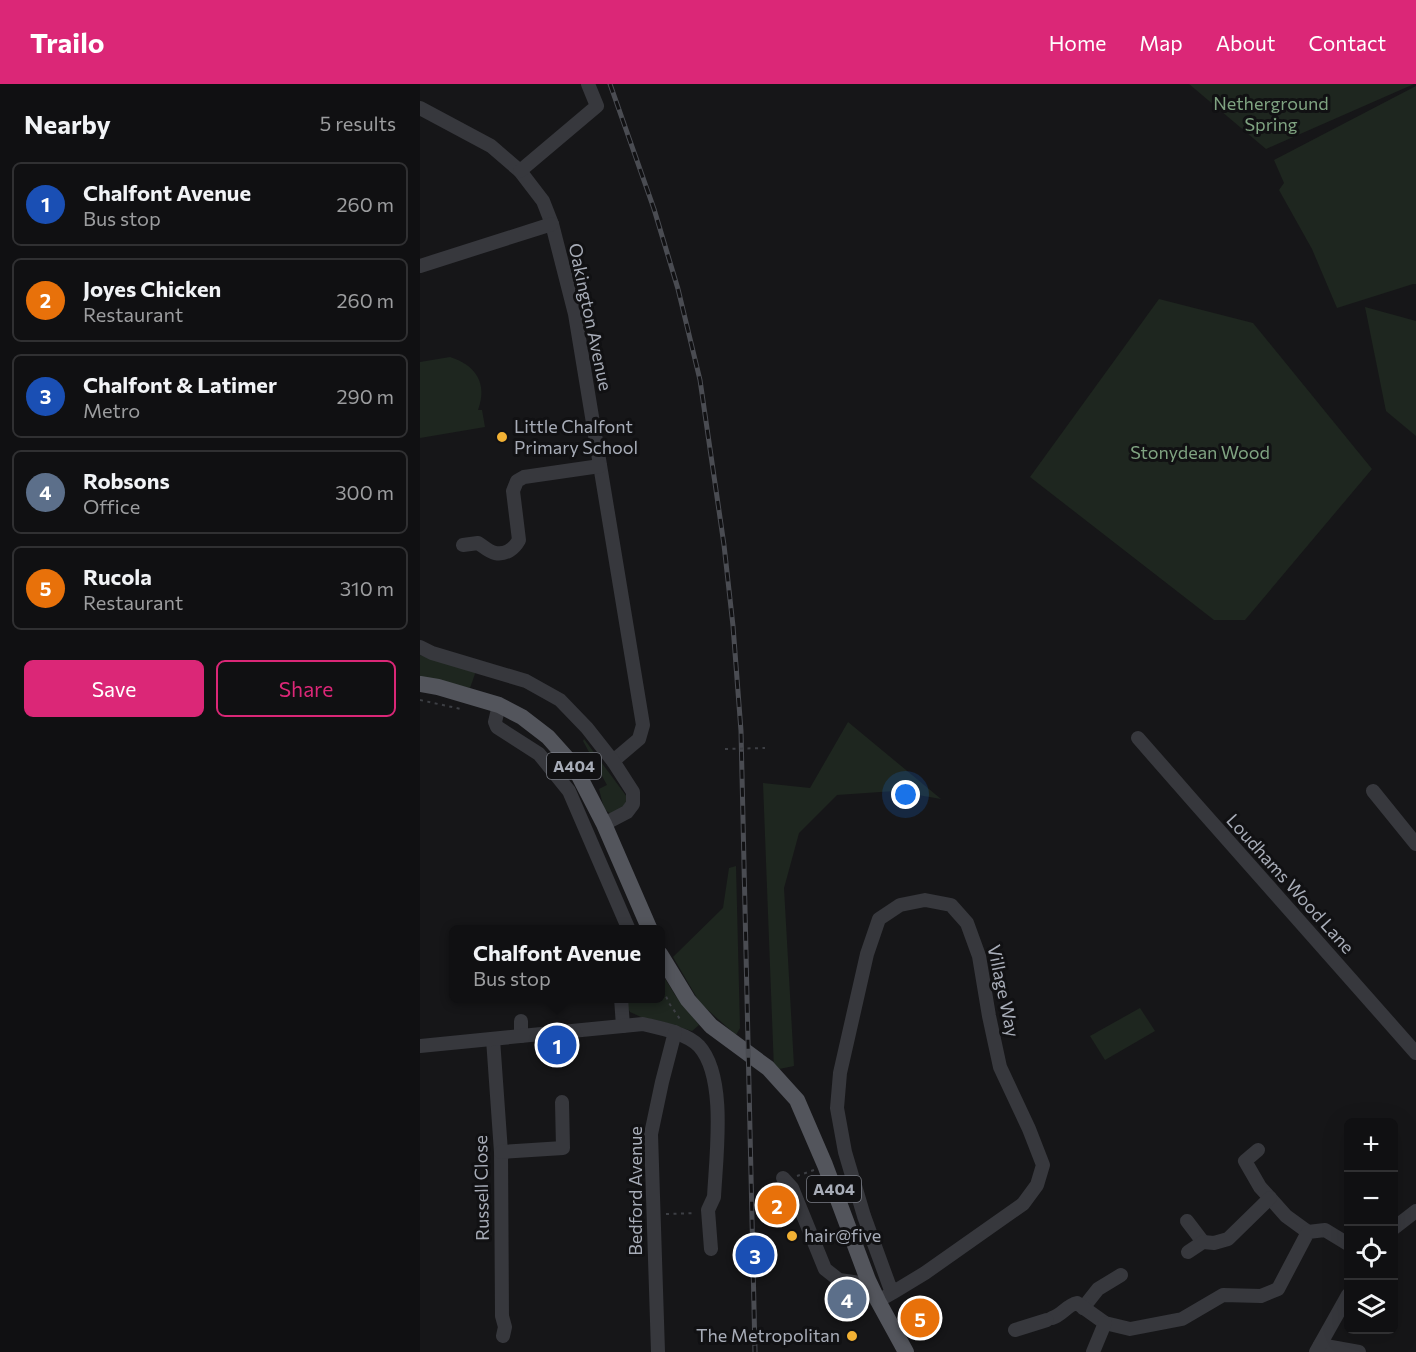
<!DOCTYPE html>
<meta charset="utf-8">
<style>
:root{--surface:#101012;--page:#1e1e20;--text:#f1f3f6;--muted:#9c9d9f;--line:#303032;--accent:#db2777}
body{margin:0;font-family:Commissioner,sans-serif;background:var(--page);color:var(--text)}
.controls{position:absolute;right:18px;bottom:18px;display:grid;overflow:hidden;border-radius:9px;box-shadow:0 6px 24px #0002}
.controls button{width:54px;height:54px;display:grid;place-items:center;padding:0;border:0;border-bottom:2px solid var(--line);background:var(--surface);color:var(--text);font:30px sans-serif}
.you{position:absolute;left:486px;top:711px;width:21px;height:21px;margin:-15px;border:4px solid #fff;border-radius:50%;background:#1a73e8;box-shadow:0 0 0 9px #1a73e833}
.badge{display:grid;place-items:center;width:39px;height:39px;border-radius:50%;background:var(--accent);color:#fff;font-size:20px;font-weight:700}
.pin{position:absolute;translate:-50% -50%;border:3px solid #fff;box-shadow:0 2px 6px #0006}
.popup{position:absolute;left:29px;top:841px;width:216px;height:78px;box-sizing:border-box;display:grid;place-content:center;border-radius:9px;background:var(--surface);filter:drop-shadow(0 2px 4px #0005);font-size:20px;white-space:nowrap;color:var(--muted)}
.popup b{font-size:22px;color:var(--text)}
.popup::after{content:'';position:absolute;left:50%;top:100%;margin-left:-12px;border:12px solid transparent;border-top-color:var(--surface)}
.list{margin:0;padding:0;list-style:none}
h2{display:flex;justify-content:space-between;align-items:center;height:78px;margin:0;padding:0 24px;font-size:26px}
h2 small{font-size:20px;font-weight:400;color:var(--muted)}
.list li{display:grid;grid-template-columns:39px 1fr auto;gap:18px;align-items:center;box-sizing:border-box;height:84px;margin:0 12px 12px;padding:0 12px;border:2px solid var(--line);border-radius:9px}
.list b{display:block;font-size:22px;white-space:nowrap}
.list p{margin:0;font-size:20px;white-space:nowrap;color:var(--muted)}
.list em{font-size:20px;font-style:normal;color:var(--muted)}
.actions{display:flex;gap:12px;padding:18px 24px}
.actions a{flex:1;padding:14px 0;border:2px solid var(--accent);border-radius:9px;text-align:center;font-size:21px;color:var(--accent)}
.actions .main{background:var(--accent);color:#fff}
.icon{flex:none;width:33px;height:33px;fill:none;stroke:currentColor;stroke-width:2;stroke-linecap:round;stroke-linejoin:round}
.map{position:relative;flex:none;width:996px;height:1268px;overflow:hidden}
header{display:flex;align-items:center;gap:36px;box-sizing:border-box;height:84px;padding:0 30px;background:var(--accent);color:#fff}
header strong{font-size:28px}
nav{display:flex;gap:33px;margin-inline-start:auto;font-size:21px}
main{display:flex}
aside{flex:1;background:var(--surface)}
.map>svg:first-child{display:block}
.green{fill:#1e261f}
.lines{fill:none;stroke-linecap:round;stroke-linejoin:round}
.path{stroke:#3d3f44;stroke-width:2;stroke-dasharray:3 4.5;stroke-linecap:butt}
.minor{stroke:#37383d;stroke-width:14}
.major{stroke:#53555c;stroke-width:16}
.rail-casing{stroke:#4a4c52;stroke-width:5}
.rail{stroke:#111113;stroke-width:3;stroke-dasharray:9;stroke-linecap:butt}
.path-bridge{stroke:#3d3f44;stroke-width:2;stroke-dasharray:3 4.5;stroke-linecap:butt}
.poi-dot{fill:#f2b134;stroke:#111113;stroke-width:2}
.labels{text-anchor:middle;stroke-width:6;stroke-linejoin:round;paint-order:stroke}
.shield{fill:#111113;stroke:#7b7e86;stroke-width:1.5}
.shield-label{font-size:16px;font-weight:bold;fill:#a8adb8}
.park-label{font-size:18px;fill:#7fa381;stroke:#111113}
.street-label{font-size:18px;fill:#a8adb8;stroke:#111113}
.poi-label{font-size:18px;fill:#a8adb8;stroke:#111113;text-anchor:start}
</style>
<header>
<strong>Trailo</strong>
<nav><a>Home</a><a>Map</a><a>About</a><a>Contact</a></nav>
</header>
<main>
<aside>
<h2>Nearby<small>5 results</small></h2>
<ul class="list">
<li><span class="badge" style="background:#1a4fb4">1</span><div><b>Chalfont Avenue</b><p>Bus stop</p></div><em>260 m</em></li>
<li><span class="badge" style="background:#e8710a">2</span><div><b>Joyes Chicken</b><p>Restaurant</p></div><em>260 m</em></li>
<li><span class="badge" style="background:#1a4fb4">3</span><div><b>Chalfont &amp; Latimer</b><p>Metro</p></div><em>290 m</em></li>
<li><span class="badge" style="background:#5c6f8a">4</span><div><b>Robsons</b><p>Office</p></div><em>300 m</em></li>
<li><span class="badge" style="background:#e8710a">5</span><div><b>Rucola</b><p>Restaurant</p></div><em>310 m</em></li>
</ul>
<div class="actions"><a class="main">Save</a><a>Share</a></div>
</aside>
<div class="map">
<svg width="996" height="1268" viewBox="0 0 996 1268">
<rect width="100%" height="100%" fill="#161618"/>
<!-- green -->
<g class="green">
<path d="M 769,0 L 994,0 L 846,65 Z"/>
<path d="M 996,2 L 996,200 L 993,200 L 917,224 L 892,165 L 859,106 L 864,99 L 854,76 Z"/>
<path d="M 739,215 L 833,239 L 952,385 L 825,536 L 794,536 L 610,393 Z"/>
<path d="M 945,223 L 996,237 L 996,352 L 966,327 Z"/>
<path d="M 30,273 C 56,281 68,300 58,326 L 62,326 L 65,343 L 0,354 L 0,278 Z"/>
<path d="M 0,571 L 56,587 L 50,604 L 0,593 Z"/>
<path d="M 428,638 L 521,715 L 475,707 L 417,711 L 379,749 L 364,804 L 374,982 L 354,986 L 343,699 L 390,704 Z"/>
<path d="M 164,655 L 207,713 L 206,723 L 191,730 L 184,725 L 179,705 L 187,701 L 163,657 Z"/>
<path d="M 316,782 L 320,944 L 316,951 L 280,919 L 253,873 L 303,824 L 309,784 Z"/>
<path d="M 241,888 L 255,911 L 279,941 L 272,947 L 240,937 L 221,933 L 210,928 L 207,922 L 206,915 L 240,914 Z"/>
<path d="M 720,924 L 735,947 L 685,976 L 670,952 Z"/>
</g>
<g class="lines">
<!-- path -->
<g class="path">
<path d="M 0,616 L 41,625"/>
<path d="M 240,899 L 249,919 L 262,938"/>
<path d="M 377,1092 L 394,1086"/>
<path d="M 346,1103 L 355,1100"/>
<path d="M 246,1130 L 276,1129"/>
</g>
<!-- minor -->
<g class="minor">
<path d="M 0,24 L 71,62 L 100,87 L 123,117 L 132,140 L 155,230 L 223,641 L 219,655 L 193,677"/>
<path d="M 100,87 L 177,22 L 168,0"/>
<path d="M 0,182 L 132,140"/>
<path d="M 43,461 L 58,459 C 63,462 69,468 75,469 C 86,471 94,465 99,456 L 93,407 L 97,397 L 104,393 L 180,382"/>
<path d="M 0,563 L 12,569 L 106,597 L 140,616 L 167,644 L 193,677 L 213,708 L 213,720 L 207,728 L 184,740"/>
<path d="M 79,621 L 75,638 L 77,643 L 119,670 L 149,707 L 209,846"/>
<path d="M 718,654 L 774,718 L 996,969"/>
<path d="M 953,707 L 996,760"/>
<path d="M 201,914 L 203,942"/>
<path d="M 101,937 L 101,952"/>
<path d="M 73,955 L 81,1068 L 82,1232 L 85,1243 L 83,1252"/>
<path d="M 0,962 L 223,940 C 239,944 267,949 279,962 C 307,993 296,1072 294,1113 L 288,1126 L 291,1165"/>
<path d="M 838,1066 L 825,1077 L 840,1103 L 850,1114 L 866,1132 L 888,1148"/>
<path d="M 81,1068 L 143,1064 L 142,1018"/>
<path d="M 363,1094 L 372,1104 L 405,1185 L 419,1196 L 440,1199 L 448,1196"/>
<path d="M 767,1137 L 783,1158"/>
<path d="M 974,1144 L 996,1127"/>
<path d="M 768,1168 L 783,1158 L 794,1159 L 808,1155 L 850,1114"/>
<path d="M 458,1217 L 472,1209 L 505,1189 L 603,1120 L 617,1101 L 623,1081 L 609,1045 L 580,983 L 569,932 L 559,872 L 547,839 L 531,821 L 505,816 L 480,821 L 459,835 L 447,870 L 420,989 L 417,1024 L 425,1068 L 444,1132 L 472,1209"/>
<path d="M 663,1224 L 678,1205 L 701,1191"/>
<path d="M 632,1234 C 642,1231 647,1221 657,1219 L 685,1239 L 710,1245 L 762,1235 L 803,1211 L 841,1212 L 858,1205 L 888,1148 L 905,1146 L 928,1160"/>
<path d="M 595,1246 L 627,1236"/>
<path d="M 900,1261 L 939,1268"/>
<path d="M 238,1268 L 231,1050 L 242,998 L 255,948"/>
<path d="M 673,1268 L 685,1239"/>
<path d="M 896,1268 L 928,1211"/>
</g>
<!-- major -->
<g class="major">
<path d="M 0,600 L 18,603 L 79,621 L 102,633 L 128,653 L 154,682 L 184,740 L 230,846"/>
<path d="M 240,870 L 268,916 L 291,942 L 348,984 L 377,1016 L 405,1081 L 448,1196 L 458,1217 L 486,1268"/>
</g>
<!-- rail casing -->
<g class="rail-casing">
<path id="rail" d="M 190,0 L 234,125 L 258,205 L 280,296 L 304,461 L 313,542 L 321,647 L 335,1268"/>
</g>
<!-- rail -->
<use href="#rail" class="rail"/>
<!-- path-bridge -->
<path class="path-bridge" d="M 305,665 L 345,664"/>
</g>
<!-- markers -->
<g class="poi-dot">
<circle cx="82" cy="353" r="6"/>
<circle cx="372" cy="1152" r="6"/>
<circle cx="432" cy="1252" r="6"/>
</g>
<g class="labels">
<!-- shield labels -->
<g class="shield">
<rect x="127" y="669" width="54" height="26" rx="4.5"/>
<rect x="387" y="1092" width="54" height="26" rx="4.5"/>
</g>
<g class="shield-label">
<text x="154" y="688">A404</text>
<text x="414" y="1111">A404</text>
</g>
<!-- park labels -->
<g class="park-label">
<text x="851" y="26">Netherground<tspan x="851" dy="21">Spring</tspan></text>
<text x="780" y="375">Stonydean Wood</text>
</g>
<!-- street labels -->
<g class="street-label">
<text transform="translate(170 233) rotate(78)" y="6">Oakington Avenue</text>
<text transform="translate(870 800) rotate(48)" y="6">Loudhams Wood Lane</text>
<text transform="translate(583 907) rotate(78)" y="6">Village Way</text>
<text transform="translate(62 1104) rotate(-91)" y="6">Russell Close</text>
<text transform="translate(216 1107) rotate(-90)" y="6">Bedford Avenue</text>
</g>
<!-- poi labels -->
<g class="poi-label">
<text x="94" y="349">Little Chalfont<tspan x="94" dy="21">Primary School</tspan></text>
<text x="384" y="1158">hair@five</text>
<text x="420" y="1258" text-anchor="end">The Metropolitan</text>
</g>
</g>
</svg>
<div class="controls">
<button>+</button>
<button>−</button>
<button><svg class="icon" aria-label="locate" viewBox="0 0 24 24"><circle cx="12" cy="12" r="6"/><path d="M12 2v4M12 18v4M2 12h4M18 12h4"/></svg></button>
<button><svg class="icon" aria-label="layers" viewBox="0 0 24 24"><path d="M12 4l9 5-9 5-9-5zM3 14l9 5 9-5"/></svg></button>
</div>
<div class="you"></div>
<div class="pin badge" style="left:137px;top:961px;background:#1a4fb4">1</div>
<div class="popup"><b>Chalfont Avenue</b>Bus stop</div>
<div class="pin badge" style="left:357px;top:1121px;background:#e8710a">2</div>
<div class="pin badge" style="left:335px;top:1171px;background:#1a4fb4">3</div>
<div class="pin badge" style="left:427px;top:1215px;background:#5c6f8a">4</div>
<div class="pin badge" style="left:500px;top:1234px;background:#e8710a">5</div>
</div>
</main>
